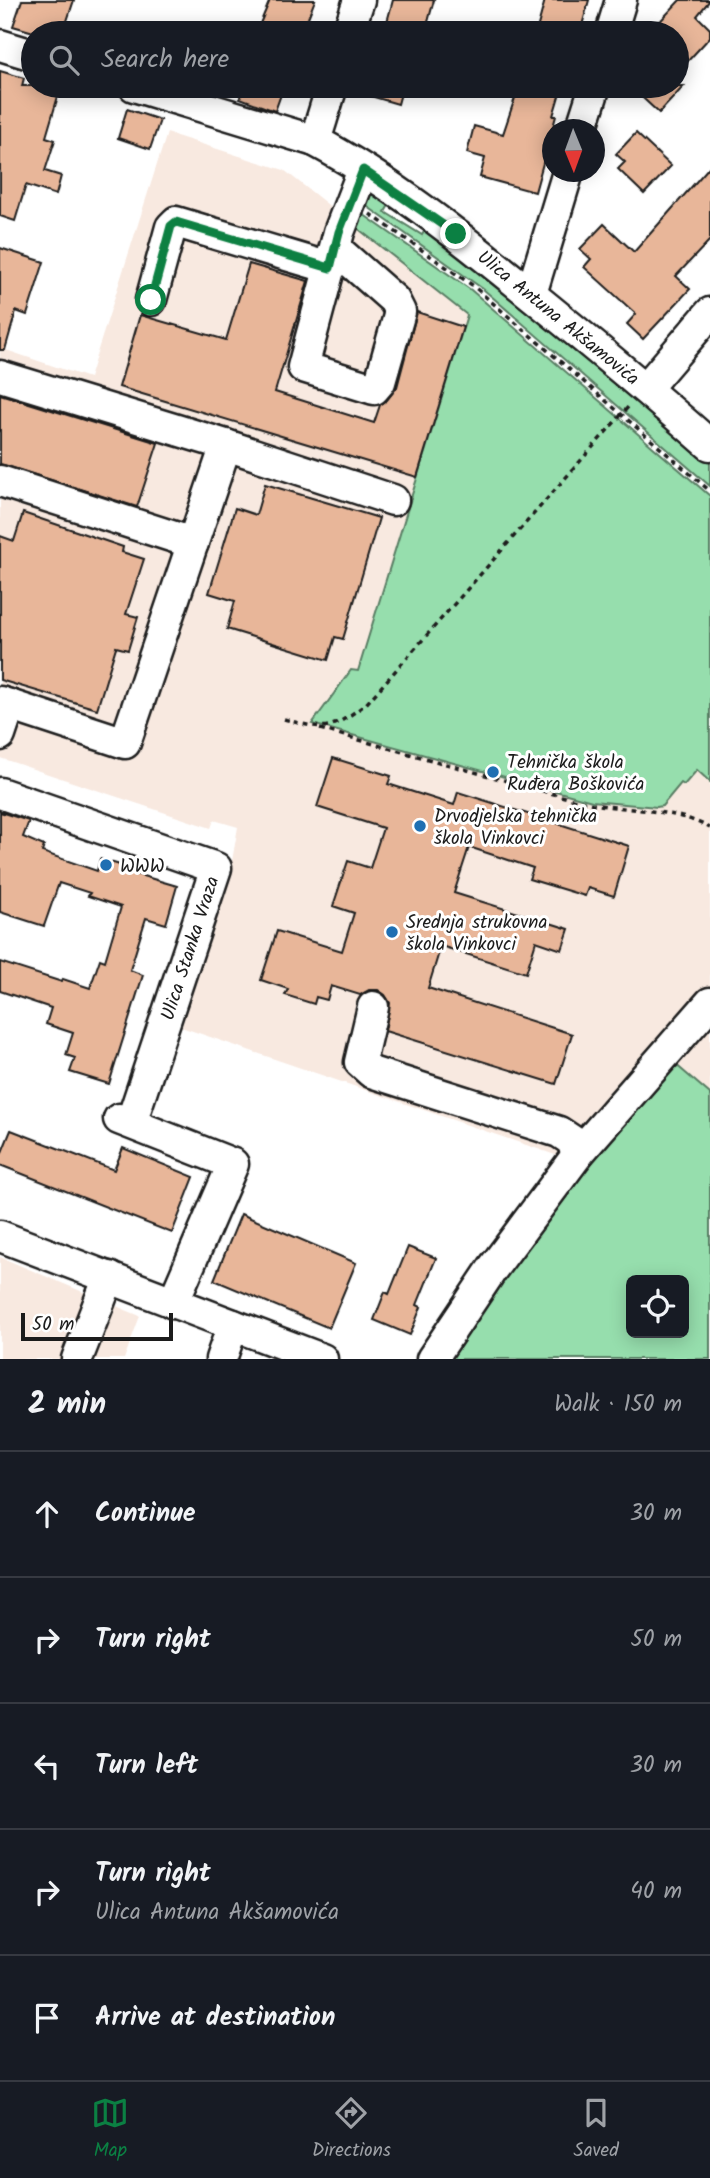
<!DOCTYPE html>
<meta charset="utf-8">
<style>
:root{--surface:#171b24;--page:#20242c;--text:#f1f3f6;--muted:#9ea1a6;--line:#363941;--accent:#0b8043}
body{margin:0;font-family:Kalam,sans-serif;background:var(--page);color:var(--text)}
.controls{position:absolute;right:21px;bottom:21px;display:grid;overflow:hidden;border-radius:10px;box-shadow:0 4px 18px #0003}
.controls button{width:63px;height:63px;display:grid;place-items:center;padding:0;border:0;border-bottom:2px solid var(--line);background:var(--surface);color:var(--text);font:35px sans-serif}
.compass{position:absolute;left:542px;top:119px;width:63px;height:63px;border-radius:50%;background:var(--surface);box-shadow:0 4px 18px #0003;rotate:179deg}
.scale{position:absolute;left:21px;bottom:18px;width:152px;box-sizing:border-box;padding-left:7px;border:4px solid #1c1c1c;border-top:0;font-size:19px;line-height:24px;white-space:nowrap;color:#1c1c1c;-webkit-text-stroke:5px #fff;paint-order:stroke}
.stop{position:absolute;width:21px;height:21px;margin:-16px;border:5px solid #0b8043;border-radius:50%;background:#fff}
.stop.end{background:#0b8043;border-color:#fff;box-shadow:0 2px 7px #0008}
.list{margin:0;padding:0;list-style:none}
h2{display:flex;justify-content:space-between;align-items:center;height:91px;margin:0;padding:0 28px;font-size:30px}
h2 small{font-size:23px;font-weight:400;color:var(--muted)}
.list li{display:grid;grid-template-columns:46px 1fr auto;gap:21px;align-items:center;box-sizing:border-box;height:126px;padding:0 28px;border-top:2px solid var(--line)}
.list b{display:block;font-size:26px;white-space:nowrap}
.list p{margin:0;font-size:23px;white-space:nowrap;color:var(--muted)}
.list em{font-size:23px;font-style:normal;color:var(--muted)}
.icon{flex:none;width:38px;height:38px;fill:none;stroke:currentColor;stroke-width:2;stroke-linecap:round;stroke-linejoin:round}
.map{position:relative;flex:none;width:710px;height:1359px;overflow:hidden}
.search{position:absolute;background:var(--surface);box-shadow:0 4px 18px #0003;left:21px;right:21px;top:21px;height:77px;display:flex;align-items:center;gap:18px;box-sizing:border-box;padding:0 24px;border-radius:38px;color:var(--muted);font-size:26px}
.sheet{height:721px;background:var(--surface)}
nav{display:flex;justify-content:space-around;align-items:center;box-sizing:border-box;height:98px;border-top:2px solid var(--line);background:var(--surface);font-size:19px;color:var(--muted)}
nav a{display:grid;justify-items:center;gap:4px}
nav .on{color:var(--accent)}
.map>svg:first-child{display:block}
.built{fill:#f8e9e0}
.green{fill:#96dead;stroke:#597d64;stroke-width:2;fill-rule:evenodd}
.building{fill:#e8b699;stroke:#1c1c1c;stroke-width:2}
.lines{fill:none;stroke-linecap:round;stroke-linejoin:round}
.minor-casing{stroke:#1c1c1c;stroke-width:35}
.path{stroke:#1c1c1c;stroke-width:3.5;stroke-dasharray:5 5;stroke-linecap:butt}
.minor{stroke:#fff;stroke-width:30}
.route{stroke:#0b8043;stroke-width:9}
.poi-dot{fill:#1f6fb2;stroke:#fff;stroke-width:2.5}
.labels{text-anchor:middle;stroke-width:6;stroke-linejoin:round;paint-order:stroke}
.street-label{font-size:19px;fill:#1c1c1c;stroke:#fff}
.poi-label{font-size:19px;fill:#1c1c1c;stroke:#fff;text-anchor:start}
</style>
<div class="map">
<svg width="710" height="1359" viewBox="0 0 710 1359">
<rect width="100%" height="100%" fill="#fff"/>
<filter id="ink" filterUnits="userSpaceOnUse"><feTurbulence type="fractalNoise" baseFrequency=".0143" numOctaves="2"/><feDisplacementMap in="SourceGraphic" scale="14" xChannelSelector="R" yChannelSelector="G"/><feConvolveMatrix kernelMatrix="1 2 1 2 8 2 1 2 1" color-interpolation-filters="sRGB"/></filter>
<g filter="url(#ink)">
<!-- built -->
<g class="built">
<path d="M 167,133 L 284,170 L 466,314 L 474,292 L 710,496 L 710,986 L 567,1159 L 181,1027 L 227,889 L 238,827 L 214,820 L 211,828 L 0,758 L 0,348 L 89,378 Z"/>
<path d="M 710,1018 L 710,1094 L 674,1063 Z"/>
<path d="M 0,1257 L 140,1316 L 124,1359 L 0,1359 Z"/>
</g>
<!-- green -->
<g class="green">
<path d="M 375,189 L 392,200 L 385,212 L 422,235 L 425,230 L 448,243 L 710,459 L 710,486 L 483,289 L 361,202 L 365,196 Z"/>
<path d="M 357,210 L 471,290 L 710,496 L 710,782 L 697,770 L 684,785 L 681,783 L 662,806 L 657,807 L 592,801 L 312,724 L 351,670 L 358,671 L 467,315 L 351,223 Z"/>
<path d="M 674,1063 L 710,1094 L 710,1359 L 447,1359 C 516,1255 590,1156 674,1063 ZM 631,1280 L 684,1280 L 684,1333 L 631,1333 Z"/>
</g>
<!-- building -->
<g class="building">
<path d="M 22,0 L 74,0 L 63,33 L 37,33 L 13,26 Z"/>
<path d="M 270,0 L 315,0 L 302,33 L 256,33 Z"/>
<path d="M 393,0 L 434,0 L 425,33 L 384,33 Z"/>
<path d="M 545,0 L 589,0 L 580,33 L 536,33 Z"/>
<path d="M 680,0 L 710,0 L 697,16 L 710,29 L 710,37 L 686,63 L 677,54 L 677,33 L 649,33 Z"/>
<path d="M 0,71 L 24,78 L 22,86 L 61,86 L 46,137 L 55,140 L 45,171 L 61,176 L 56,195 L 26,185 L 15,221 L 0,216 Z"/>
<path d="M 244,86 L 284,86 L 275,111 L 240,98 Z"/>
<path d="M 351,86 L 403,86 L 398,104 L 350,90 Z"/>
<path d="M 519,86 L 562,86 L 553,116 L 556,116 L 535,192 L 480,177 L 485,158 L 467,153 L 474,126 L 503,134 Z"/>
<path d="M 630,86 L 684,86 L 659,113 Z"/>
<path d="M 127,109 L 160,120 L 150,149 L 118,138 Z"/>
<path d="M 636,133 L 671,166 L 644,194 L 618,169 L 625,162 L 616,154 Z"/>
<path d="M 710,166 L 710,240 L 676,276 L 690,289 L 643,339 L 627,324 L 636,314 L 584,267 L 591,259 L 580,249 L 604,224 L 634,252 Z"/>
<path d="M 0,248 L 44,262 L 27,315 L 16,311 L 5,350 L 0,350 Z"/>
<path d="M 249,264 L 308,281 L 275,392 L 374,423 L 380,405 L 387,400 L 397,387 L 417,312 L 463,327 L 417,477 L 119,387 L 140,315 L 226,340 Z"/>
<path d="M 0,394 L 158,443 L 137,507 L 0,464 Z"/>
<path d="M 265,484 L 379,518 L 343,639 L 335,637 L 328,660 L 227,629 L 235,601 L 209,593 L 235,508 L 256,515 Z"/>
<path d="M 23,513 L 123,547 L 122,552 L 144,559 L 126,614 L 138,617 L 128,650 L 116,647 L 97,709 L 0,680 L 0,536 L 14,541 Z"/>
<path d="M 333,758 L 391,776 L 388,784 L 454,805 L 458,792 L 629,846 L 614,896 L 588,888 L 585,896 L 529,879 L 533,868 L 469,847 L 454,893 L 569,929 L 562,950 L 536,941 L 526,973 L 441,946 L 428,988 L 572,1034 L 556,1084 L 385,1031 L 390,1003 L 385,995 L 378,990 L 369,990 L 360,995 L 331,986 L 327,1000 L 316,997 L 314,1004 L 285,995 L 288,989 L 261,980 L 277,931 L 342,951 L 354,913 L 333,906 L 348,861 L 370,868 L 383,828 L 317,807 Z"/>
<path d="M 0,812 L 29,821 L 23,837 L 44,846 L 42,852 L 97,871 L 100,859 L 130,868 L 129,872 L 177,886 L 166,924 L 146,918 L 130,970 L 143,975 L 109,1084 L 70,1072 L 75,1058 L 66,1055 L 73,1033 L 46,1024 L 51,1008 L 0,991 L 0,962 L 62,982 L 63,979 L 90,988 L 100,959 L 105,961 L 121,907 L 88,896 L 90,893 L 59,883 L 44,926 L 0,912 Z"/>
<path d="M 11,1130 L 114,1170 L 123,1148 L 194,1177 L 172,1233 L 0,1165 L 0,1157 Z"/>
<path d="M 241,1214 L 356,1263 L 329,1328 L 214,1280 Z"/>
<path d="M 408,1247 L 436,1258 L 417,1305 L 421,1307 L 410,1335 L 374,1320 L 385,1292 L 389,1294 Z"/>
</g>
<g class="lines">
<!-- minor casing -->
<g class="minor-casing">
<g id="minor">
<path d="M 348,33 L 359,0"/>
<path d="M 611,33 L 621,0"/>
<path d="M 0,45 L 33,55"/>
<path d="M 134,86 L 315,141 C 390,181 458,235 523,288 C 586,339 649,391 710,445"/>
<path d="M 581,130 L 595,86"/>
<path d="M 315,141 L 332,86"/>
<path d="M 335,248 L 394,300 L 400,312 L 380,382 L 374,389 L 303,367 L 339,232 L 363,170"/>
<path d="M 531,294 L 568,172"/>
<path d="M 151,300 L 171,227 L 176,222 L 330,268"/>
<path d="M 0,376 L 226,445 L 393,500"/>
<path d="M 646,388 L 710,313"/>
<path d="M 0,481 L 193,543"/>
<path d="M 0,702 L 125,743 L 226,445"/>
<path d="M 0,735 L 10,705"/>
<path d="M 0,793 L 216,868 L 131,1123"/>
<path d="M 373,1007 L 360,1062 L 371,1072 L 559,1132 L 571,1140 L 578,1154"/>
<path d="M 119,1119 L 233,1164 L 173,1303"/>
<path d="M 0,1236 L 322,1359"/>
<path d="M 77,1359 L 109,1277"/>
<path d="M 221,1359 L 233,1325"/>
<path d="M 432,1359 L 493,1268 L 578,1154 L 710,1003"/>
</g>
</g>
<!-- path -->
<g class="path">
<path d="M 93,86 L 112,92"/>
<path d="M 370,214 L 472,285 L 710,491"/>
<path d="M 284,719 C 327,731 329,731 366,704 L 629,406"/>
<path d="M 320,729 L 579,801 C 623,812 669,806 710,828"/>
</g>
<!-- minor -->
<use href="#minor" class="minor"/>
</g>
</g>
<g class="lines" filter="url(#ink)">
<!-- route -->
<path class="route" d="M 151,300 L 171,226 L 176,222 L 330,268 L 339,232 L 363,170 L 456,234"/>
</g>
<!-- markers -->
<g class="poi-dot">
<circle cx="493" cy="772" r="7"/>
<circle cx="420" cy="826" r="7"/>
<circle cx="106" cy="865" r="7"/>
<circle cx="392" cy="932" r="7"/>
</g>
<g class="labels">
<!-- street labels -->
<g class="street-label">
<text transform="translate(559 317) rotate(39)" y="7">Ulica Antuna Akšamovića</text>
<text transform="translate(189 948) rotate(-72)" y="7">Ulica Stanka Vraza</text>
</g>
<!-- poi labels -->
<g class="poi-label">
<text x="507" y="768">Tehnička škola<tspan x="507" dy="22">Ruđera Boškovića</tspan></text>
<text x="434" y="822">Drvodjelska tehnička<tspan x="434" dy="22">škola Vinkovci</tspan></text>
<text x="120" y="872">WWW</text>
<text x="406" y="928">Srednja strukovna<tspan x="406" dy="22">škola Vinkovci</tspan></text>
</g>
</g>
</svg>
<div class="controls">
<button><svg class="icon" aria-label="locate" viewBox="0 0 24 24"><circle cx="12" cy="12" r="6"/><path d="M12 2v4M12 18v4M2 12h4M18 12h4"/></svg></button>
</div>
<svg class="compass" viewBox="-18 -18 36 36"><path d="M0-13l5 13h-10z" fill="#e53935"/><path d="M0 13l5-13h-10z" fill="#9ea1a6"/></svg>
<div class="scale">50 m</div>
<div class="stop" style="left:151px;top:300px"></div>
<div class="stop end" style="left:456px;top:234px"></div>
<div class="search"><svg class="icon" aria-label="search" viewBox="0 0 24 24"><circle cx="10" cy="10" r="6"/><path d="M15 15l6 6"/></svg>Search here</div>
</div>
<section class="sheet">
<h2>2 min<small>Walk · 150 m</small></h2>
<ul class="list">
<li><svg class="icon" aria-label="ahead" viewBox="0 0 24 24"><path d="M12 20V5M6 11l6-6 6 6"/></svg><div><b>Continue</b></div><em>30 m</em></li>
<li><svg class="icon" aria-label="right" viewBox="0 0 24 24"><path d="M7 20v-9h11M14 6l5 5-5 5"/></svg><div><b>Turn right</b></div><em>50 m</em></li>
<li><svg class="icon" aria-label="left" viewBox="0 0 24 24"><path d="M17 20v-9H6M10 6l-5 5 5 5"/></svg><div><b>Turn left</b></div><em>30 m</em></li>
<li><svg class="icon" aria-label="right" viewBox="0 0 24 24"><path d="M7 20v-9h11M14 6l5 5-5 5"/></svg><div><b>Turn right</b><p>Ulica Antuna Akšamovića</p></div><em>40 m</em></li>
<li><svg class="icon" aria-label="arrive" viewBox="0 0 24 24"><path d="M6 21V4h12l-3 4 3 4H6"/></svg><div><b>Arrive at destination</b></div></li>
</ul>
</section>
<nav>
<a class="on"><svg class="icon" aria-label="map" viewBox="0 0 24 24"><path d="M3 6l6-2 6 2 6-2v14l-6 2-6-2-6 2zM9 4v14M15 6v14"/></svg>Map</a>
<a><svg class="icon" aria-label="directions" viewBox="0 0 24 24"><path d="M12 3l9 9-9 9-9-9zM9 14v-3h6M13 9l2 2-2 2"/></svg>Directions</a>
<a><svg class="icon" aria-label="saved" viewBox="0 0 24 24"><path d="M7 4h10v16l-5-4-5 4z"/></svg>Saved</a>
</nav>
